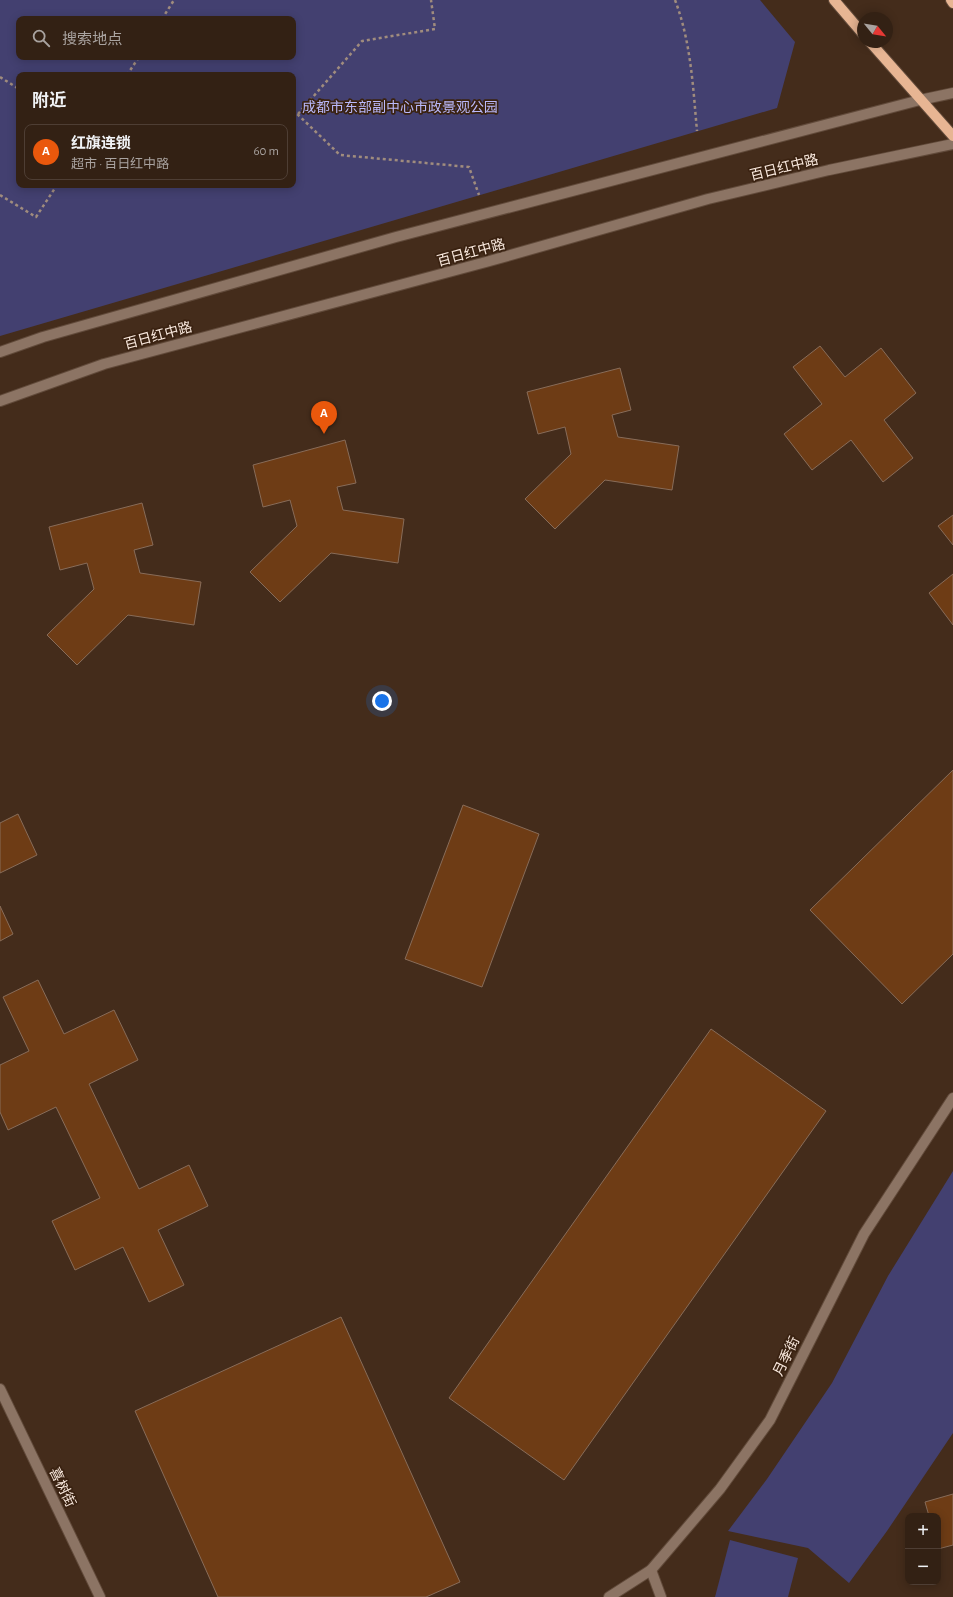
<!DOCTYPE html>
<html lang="zh">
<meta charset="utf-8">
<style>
:root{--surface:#332114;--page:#3b291d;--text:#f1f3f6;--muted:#a9a3a0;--line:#4e3e34;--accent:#ea580c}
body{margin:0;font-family:"Alegreya Sans","Noto Sans SC",sans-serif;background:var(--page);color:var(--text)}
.controls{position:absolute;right:12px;bottom:12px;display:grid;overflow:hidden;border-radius:8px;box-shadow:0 2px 10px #0003}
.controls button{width:36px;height:36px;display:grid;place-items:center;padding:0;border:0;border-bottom:1px solid var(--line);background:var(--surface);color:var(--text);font:20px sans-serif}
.compass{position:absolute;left:857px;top:12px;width:36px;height:36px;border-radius:50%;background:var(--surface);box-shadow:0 2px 10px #0003;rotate:120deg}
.you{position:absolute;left:382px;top:701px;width:14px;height:14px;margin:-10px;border:3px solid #fff;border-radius:50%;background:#1a73e8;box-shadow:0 0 0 6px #1a73e833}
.badge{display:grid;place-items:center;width:26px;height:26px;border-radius:50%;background:var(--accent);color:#fff;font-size:13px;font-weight:700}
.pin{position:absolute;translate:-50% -33px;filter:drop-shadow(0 1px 2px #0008)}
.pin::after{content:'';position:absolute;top:21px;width:14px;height:12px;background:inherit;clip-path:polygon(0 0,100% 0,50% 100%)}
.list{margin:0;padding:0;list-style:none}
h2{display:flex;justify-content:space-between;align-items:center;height:52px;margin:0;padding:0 16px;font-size:17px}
h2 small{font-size:13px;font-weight:400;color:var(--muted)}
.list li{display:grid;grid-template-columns:26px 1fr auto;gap:12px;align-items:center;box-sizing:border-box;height:56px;margin:0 8px 8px;padding:0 8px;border:1px solid var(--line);border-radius:8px}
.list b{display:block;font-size:15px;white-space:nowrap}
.list p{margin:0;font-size:13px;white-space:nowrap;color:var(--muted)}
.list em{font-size:13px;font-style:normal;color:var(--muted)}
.icon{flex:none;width:22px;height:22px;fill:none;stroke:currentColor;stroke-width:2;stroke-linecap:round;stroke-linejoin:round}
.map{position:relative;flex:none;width:953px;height:1597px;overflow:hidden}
.search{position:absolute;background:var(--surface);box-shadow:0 2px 10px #0003;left:16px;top:16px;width:280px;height:44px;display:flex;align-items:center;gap:10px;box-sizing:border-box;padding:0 14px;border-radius:8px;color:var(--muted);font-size:15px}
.panel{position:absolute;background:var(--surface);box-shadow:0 2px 10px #0003;left:16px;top:72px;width:280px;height:116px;border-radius:8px}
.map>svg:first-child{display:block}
.green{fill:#434070;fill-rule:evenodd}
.building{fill:#6e3c15;stroke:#886c59}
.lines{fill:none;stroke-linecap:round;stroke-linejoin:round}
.minor-casing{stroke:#614a3a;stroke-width:12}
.major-casing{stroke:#614a3a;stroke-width:12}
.path{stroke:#a08c7e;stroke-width:2.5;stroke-dasharray:3 3;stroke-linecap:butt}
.minor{stroke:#8c7464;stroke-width:10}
.major{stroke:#e7b593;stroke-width:10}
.labels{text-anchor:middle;stroke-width:3.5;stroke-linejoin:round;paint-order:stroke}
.park-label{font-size:14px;fill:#bab9fb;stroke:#3a2211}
.street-label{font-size:14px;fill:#f8e8dd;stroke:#3a2211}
</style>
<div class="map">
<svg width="953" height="1597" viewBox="0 0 953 1597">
<rect width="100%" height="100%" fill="#442c1b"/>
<!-- green -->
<g class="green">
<path d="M 0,0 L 760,0 L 795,42 L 777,108 L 0,336 ZM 19,19 L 293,19 L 293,57 L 19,57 ZM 19,75 L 293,75 L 293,185 L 19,185 Z"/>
<path d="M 953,1171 L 953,1433 L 887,1531 L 849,1583 L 808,1548 L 728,1531 L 767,1479 L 832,1383 L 888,1276 Z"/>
<path d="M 730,1540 L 798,1558 L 788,1597 L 715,1597 Z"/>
</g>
<!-- building -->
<g class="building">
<path d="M 820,346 L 845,377 L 881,348 L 916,393 L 884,420 L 913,458 L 883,482 L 851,440 L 812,470 L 784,434 L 822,404 L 793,367 Z"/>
<path d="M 620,368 L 631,410 L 612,415 L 618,437 L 679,446 L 672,490 L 605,480 L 555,529 L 525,499 L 571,454 L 565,427 L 538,434 L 527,392 Z"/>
<path d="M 345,440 L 356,483 L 337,487 L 343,510 L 404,519 L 398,563 L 331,553 L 280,602 L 250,572 L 297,526 L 290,500 L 263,507 L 253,465 Z"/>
<path d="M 142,503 L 153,545 L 134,550 L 140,573 L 201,582 L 194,625 L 128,615 L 77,665 L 47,635 L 94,589 L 87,563 L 60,570 L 49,527 Z"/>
<path d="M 953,515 L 953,545 L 938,526 Z"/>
<path d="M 953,574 L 953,625 L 929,593 Z"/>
<path d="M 953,770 L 953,954 L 902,1004 L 810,910 Z"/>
<path d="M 463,805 L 539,834 L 482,987 L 405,959 Z"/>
<path d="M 18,814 L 37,855 L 0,873 L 0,823 Z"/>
<path d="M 0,906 L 13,934 L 0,941 Z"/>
<path d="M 38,980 L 64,1034 L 114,1010 L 138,1060 L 89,1084 L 139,1189 L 189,1165 L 208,1206 L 158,1230 L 184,1285 L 149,1302 L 123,1247 L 75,1270 L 52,1221 L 100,1198 L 56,1107 L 8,1130 L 0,1112 L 0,1065 L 29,1051 L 3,997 Z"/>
<path d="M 711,1029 L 826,1111 L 564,1480 L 449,1398 Z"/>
<path d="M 341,1317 L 460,1582 L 426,1597 L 218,1597 L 135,1411 Z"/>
<path d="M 953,1494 L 953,1545 L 938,1549 L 938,1516 L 929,1516 L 925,1502 Z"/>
</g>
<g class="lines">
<!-- minor casing -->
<g class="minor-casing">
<g id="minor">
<path d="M 0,352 L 43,337 L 396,237 L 920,100 L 953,93"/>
<path d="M 0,401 L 104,364 L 486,262 L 708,199 L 829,170 L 953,144"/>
<path d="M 0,1389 L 100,1597"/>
<path d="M 651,1570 L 661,1597"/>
<path d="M 609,1597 L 651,1570 L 720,1489 L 770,1420 L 864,1234 L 953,1098"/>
</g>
</g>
<!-- major casing -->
<g class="major-casing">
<g id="major">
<path d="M 834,0 L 863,34"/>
<path d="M 951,0 L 953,3"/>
<path d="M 870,42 L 953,136"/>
</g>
</g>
<!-- path -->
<g class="path">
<path d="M 675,0 C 691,42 693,87 697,131"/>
<path d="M 162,19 L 174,0"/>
<path d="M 127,75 L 139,57"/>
<path d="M 0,77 L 19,89"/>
<path d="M 293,110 L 340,155 L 469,167 L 479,195"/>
<path d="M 298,114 L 362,41 L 435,29 L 431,0"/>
<path d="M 0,195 L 36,217 L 57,185"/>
</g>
<!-- minor -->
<use href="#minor" class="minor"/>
<!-- major -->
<use href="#major" class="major"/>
</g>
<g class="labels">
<!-- park labels -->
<g class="park-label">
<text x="400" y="112">成都市东部副中心市政景观公园</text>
</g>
<!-- street labels -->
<g class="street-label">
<text transform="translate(784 167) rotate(-14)" y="5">百日红中路</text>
<text transform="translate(471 252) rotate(-15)" y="5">百日红中路</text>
<text transform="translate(158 335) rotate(-15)" y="5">百日红中路</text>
<text transform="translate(786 1356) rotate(-64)" y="5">月季街</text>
<text transform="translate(63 1487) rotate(64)" y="5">喜树街</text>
</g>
</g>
</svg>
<div class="controls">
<button>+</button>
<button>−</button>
</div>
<svg class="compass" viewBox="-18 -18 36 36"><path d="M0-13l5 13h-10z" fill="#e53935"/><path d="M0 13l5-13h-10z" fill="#a9a3a0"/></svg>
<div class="you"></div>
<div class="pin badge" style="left:324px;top:434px">A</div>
<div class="search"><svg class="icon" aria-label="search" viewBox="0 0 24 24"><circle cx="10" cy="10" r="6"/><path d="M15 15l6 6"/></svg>搜索地点</div>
<section class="panel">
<h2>附近<small></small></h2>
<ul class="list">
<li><span class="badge">A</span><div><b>红旗连锁</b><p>超市 · 百日红中路</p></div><em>60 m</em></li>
</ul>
</section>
</div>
